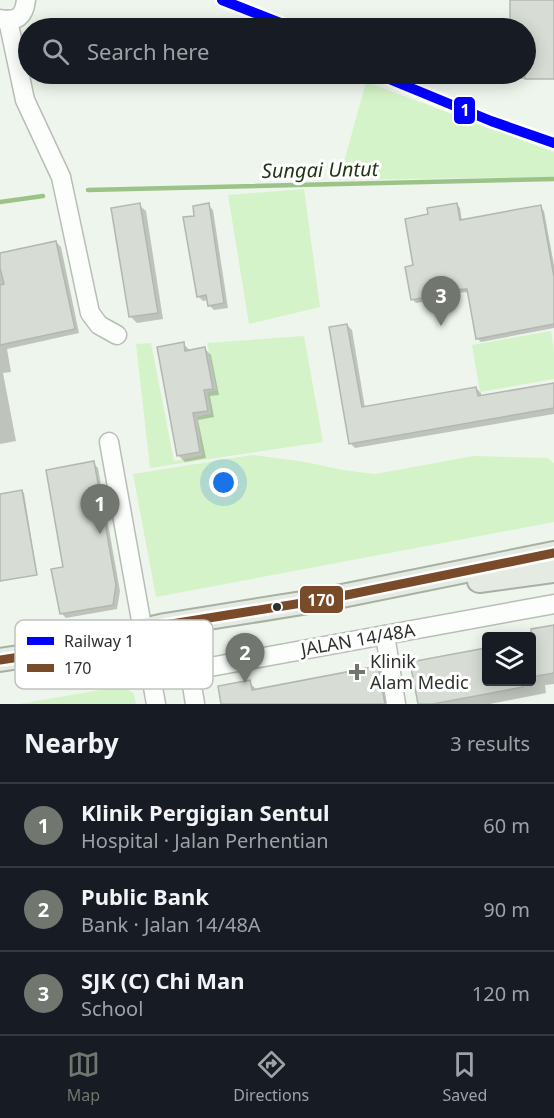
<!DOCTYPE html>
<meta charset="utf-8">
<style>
:root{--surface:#171b24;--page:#20242c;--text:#f1f3f6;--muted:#9ea1a6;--line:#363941;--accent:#71766f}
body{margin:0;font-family:"Noto Sans",sans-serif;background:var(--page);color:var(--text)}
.controls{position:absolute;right:18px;bottom:18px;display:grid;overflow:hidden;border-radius:6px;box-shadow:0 3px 15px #0003}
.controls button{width:54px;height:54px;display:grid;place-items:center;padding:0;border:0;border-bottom:2px solid var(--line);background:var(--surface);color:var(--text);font:30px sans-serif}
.you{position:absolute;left:224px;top:483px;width:21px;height:21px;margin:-15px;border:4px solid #fff;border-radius:50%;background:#1a73e8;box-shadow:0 0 0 9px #1a73e833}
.badge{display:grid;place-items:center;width:39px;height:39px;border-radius:50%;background:var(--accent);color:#fff;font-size:20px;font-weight:700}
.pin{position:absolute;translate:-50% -50px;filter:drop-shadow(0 2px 3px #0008)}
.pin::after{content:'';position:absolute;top:32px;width:21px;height:18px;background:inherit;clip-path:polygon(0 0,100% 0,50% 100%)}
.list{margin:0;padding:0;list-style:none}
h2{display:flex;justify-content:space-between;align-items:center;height:78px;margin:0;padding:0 24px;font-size:26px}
h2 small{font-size:20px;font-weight:400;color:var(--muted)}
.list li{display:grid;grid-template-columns:39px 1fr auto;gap:18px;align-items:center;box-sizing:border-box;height:84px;padding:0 24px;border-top:2px solid var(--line)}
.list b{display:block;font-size:22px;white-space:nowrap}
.list p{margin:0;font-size:20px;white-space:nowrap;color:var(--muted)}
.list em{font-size:20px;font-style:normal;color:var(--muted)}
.icon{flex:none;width:33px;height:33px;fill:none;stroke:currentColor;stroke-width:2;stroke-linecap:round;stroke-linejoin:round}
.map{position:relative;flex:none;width:554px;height:704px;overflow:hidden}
.search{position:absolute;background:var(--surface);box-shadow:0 3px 15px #0003;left:18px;right:18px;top:18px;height:66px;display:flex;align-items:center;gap:15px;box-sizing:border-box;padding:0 21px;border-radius:33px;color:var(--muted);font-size:22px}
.sheet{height:330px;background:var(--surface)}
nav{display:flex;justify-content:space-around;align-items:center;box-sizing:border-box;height:84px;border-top:2px solid var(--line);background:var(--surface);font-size:16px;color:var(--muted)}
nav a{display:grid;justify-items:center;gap:3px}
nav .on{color:var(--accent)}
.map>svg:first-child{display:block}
.green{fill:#d5f3c8}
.shadow{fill:#0003}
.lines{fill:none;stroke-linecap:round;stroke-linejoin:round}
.stream{stroke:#9bc387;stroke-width:4.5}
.building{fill:#d7dcd5;stroke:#b3b7b1;stroke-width:1.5}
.minor-casing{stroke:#b9bdb7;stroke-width:21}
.major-casing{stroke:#a6b1a1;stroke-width:26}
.minor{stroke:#fcfefc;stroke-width:18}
.major{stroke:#e5ebe2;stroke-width:22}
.bus-1-casing{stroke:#fff;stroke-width:14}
.bus-1{stroke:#7a4b2a;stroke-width:9}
.rail-1-casing{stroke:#fff;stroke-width:15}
.rail-1{stroke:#00f;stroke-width:10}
.bus-dot{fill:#2e322c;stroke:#fff;stroke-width:2}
.poi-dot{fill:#71766f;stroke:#fff;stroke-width:2}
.labels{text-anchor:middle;stroke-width:6;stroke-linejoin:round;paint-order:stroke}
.street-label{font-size:18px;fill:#2e322c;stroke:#fff}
.poi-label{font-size:18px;fill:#2e322c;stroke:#fff;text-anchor:start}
.water-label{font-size:20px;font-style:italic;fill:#1e3413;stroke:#fff}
.key{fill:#fff;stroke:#c0c2c0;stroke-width:1.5}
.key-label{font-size:16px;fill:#2e322c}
.line-badge{stroke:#fff;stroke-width:2}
.badge-label{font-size:16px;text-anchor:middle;font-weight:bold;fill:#fff}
</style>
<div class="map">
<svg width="554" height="704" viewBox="0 0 554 704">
<rect width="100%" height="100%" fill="#eef5ec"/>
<!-- green -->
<g class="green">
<path d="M 366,82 L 554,152 L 554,177 L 339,180 Z"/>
<path d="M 304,189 L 320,307 L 249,324 L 228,195 Z"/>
<path d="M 551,331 L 554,352 L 554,379 L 480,392 L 472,345 Z"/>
<path d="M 304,336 L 323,442 L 150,468 L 136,344 L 151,343 L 174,461 L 202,455 L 197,417 L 211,413 L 207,392 L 217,390 L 207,343 Z"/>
<path d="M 252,455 L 306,462 L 342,470 L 375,474 L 473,456 L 548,458 L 554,463 L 554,522 L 156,597 L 133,474 Z"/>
<path d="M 123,686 L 134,694 L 136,704 L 19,704 Z"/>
</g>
<!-- shadow -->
<g class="shadow">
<path d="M 511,0 L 554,0 L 554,79 L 512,79 L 511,78 L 511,74 L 526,74 L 526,28 L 511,28 Z"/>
<path d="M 456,204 L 460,208 L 462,221 L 540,207 L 544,211 L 554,265 L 554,328 L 481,342 L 477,338 L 469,292 L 440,294 L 441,299 L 416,303 L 413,300 L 415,266 L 430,215 Z"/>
<path d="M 139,205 L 146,211 L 163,319 L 137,323 L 131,317 Z"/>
<path d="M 208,205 L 213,210 L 228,308 L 214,310 L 209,305 L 208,300 L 203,301 L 198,296 Z"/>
<path d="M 56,242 L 61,247 L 79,333 L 7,349 L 11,372 L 3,373 L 16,441 L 0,444 L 0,254 Z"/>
<path d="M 347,325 L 352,330 L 365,408 L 476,388 L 481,393 L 481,397 L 554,385 L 554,414 L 355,448 L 351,444 Z"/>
<path d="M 183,344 L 190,350 L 205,349 L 211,355 L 219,395 L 210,396 L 214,417 L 198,420 L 206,458 L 185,462 L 179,456 Z"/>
<path d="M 93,463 L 98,468 L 120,591 L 117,609 L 66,618 L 61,613 L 64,568 Z"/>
<path d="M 22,491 L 24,493 L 37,574 L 0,580 L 0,495 Z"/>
<path d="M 554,627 L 554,684 L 545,685 L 546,693 L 490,704 L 419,704 L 412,663 L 486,650 L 486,682 L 532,682 L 532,641 Z"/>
<path d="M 377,668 L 386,677 L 392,704 L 223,704 L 220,687 L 249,682 L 258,691 Z"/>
</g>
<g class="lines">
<!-- stream -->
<g class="stream">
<path d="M 88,190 L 554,179"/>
<path d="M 0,202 L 43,196"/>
</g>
</g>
<!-- building -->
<g class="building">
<path d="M 510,0 L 554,0 L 554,79 L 525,79 L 525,28 L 510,28 Z"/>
<path d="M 140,203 L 158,313 L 129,317 L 111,208 Z"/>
<path d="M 209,203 L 224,303 L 208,306 L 206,295 L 197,297 L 183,217 L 194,216 L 193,206 Z"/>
<path d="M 457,203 L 460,220 L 541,205 L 554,277 L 554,324 L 476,339 L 467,289 L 437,291 L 438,295 L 411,300 L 405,267 L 413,265 L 405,219 L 428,214 L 427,208 Z"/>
<path d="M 56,241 L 75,329 L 0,345 L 0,285 L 4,284 L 0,268 L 0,253 Z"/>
<path d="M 347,324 L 362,407 L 476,387 L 478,396 L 554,383 L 554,408 L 349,444 L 329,327 Z"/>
<path d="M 184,342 L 185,351 L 205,347 L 213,389 L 204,390 L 208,411 L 193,413 L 200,452 L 177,456 L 157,347 Z"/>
<path d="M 94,461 L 116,585 L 113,605 L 60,614 L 51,569 L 63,567 L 46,470 Z"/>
<path d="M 22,490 L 37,575 L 0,581 L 0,494 Z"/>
<path d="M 554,625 L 554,673 L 531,677 L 531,629 Z"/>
<path d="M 486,648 L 486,681 L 522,681 L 523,687 L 433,704 L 418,704 L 410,662 Z"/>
<path d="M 378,666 L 385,704 L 221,704 L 218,686 L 250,680 L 252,690 Z"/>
</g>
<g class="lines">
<!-- minor casing -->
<g class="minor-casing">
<g id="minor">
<path d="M 0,19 C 17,22 24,17 26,0"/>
<path d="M 8,20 L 25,100 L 61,177 L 90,313 L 99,325 L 117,335"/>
<path d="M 109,442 L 156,704"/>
<path d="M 385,635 L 396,704"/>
<path d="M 195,704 L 192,685 L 199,669 L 554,604"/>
</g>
</g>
<!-- major casing -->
<g class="major-casing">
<g id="major">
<path d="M 479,581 L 554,571"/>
<path d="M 0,660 L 39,654 L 165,625 L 327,599 L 554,553"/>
</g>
</g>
<!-- minor -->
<use href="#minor" class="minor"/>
<!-- major -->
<use href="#major" class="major"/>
<!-- bus-1 casing -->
<g class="bus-1-casing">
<path id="bus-1" d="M 0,660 L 39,654 L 165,625 L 327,599 L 554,553"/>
</g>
<!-- bus-1 -->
<use href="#bus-1" class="bus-1"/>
<!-- rail-1 casing -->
<g class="rail-1-casing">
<g id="rail-1">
<path d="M 222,0 L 293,28"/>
<path d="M 377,74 L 491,121 L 554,143"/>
</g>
</g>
<!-- rail-1 -->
<use href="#rail-1" class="rail-1"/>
</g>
<!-- markers -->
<circle class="bus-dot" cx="277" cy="607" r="5"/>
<path class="poi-dot" d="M354 663h6v6h6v6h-6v6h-6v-6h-6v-6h6z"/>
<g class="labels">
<!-- street labels -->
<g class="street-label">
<text transform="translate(358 640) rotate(-10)" y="6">JALAN 14/48A</text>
</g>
<!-- poi labels -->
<g class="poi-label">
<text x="370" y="668">Klinik<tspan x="370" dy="21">Alam Medic</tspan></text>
</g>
<!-- water labels -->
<g class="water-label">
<text transform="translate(320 170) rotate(-1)" y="7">Sungai Untut</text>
</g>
</g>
<!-- legend -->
<rect x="15" y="620" width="198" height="69" rx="9" class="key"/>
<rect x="27" y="637" width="27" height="8" fill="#00f"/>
<rect x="27" y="664" width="27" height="8" fill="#7a4b2a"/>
<g class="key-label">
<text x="64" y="647">Railway 1</text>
<text x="64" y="674">170</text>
</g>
<g class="line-badge">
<rect x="453" y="96" width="23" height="29" rx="6" fill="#00f"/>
<rect x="299" y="585" width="45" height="29" rx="6" fill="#7a4b2a"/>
</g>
<g class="badge-label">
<text x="465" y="116">1</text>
<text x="321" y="606">170</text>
</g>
</svg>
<div class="controls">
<button><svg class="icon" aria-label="layers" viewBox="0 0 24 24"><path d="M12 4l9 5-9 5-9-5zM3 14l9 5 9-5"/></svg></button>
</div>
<div class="you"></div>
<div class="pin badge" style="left:100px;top:534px">1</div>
<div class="pin badge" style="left:245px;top:683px">2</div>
<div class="pin badge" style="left:441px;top:326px">3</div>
<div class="search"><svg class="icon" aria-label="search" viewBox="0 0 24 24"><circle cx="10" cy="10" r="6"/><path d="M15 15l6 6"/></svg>Search here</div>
</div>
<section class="sheet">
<h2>Nearby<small>3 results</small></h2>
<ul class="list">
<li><span class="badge">1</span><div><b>Klinik Pergigian Sentul</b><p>Hospital · Jalan Perhentian</p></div><em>60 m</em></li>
<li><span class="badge">2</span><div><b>Public Bank</b><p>Bank · Jalan 14/48A</p></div><em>90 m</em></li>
<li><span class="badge">3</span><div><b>SJK (C) Chi Man</b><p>School</p></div><em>120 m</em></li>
</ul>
</section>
<nav>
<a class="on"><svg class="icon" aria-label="map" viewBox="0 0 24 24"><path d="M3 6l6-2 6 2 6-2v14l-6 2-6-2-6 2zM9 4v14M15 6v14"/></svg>Map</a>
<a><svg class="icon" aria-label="directions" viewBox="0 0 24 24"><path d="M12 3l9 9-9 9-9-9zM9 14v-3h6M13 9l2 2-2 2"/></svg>Directions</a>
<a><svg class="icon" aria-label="saved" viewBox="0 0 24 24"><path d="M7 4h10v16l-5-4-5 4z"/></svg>Saved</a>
</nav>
